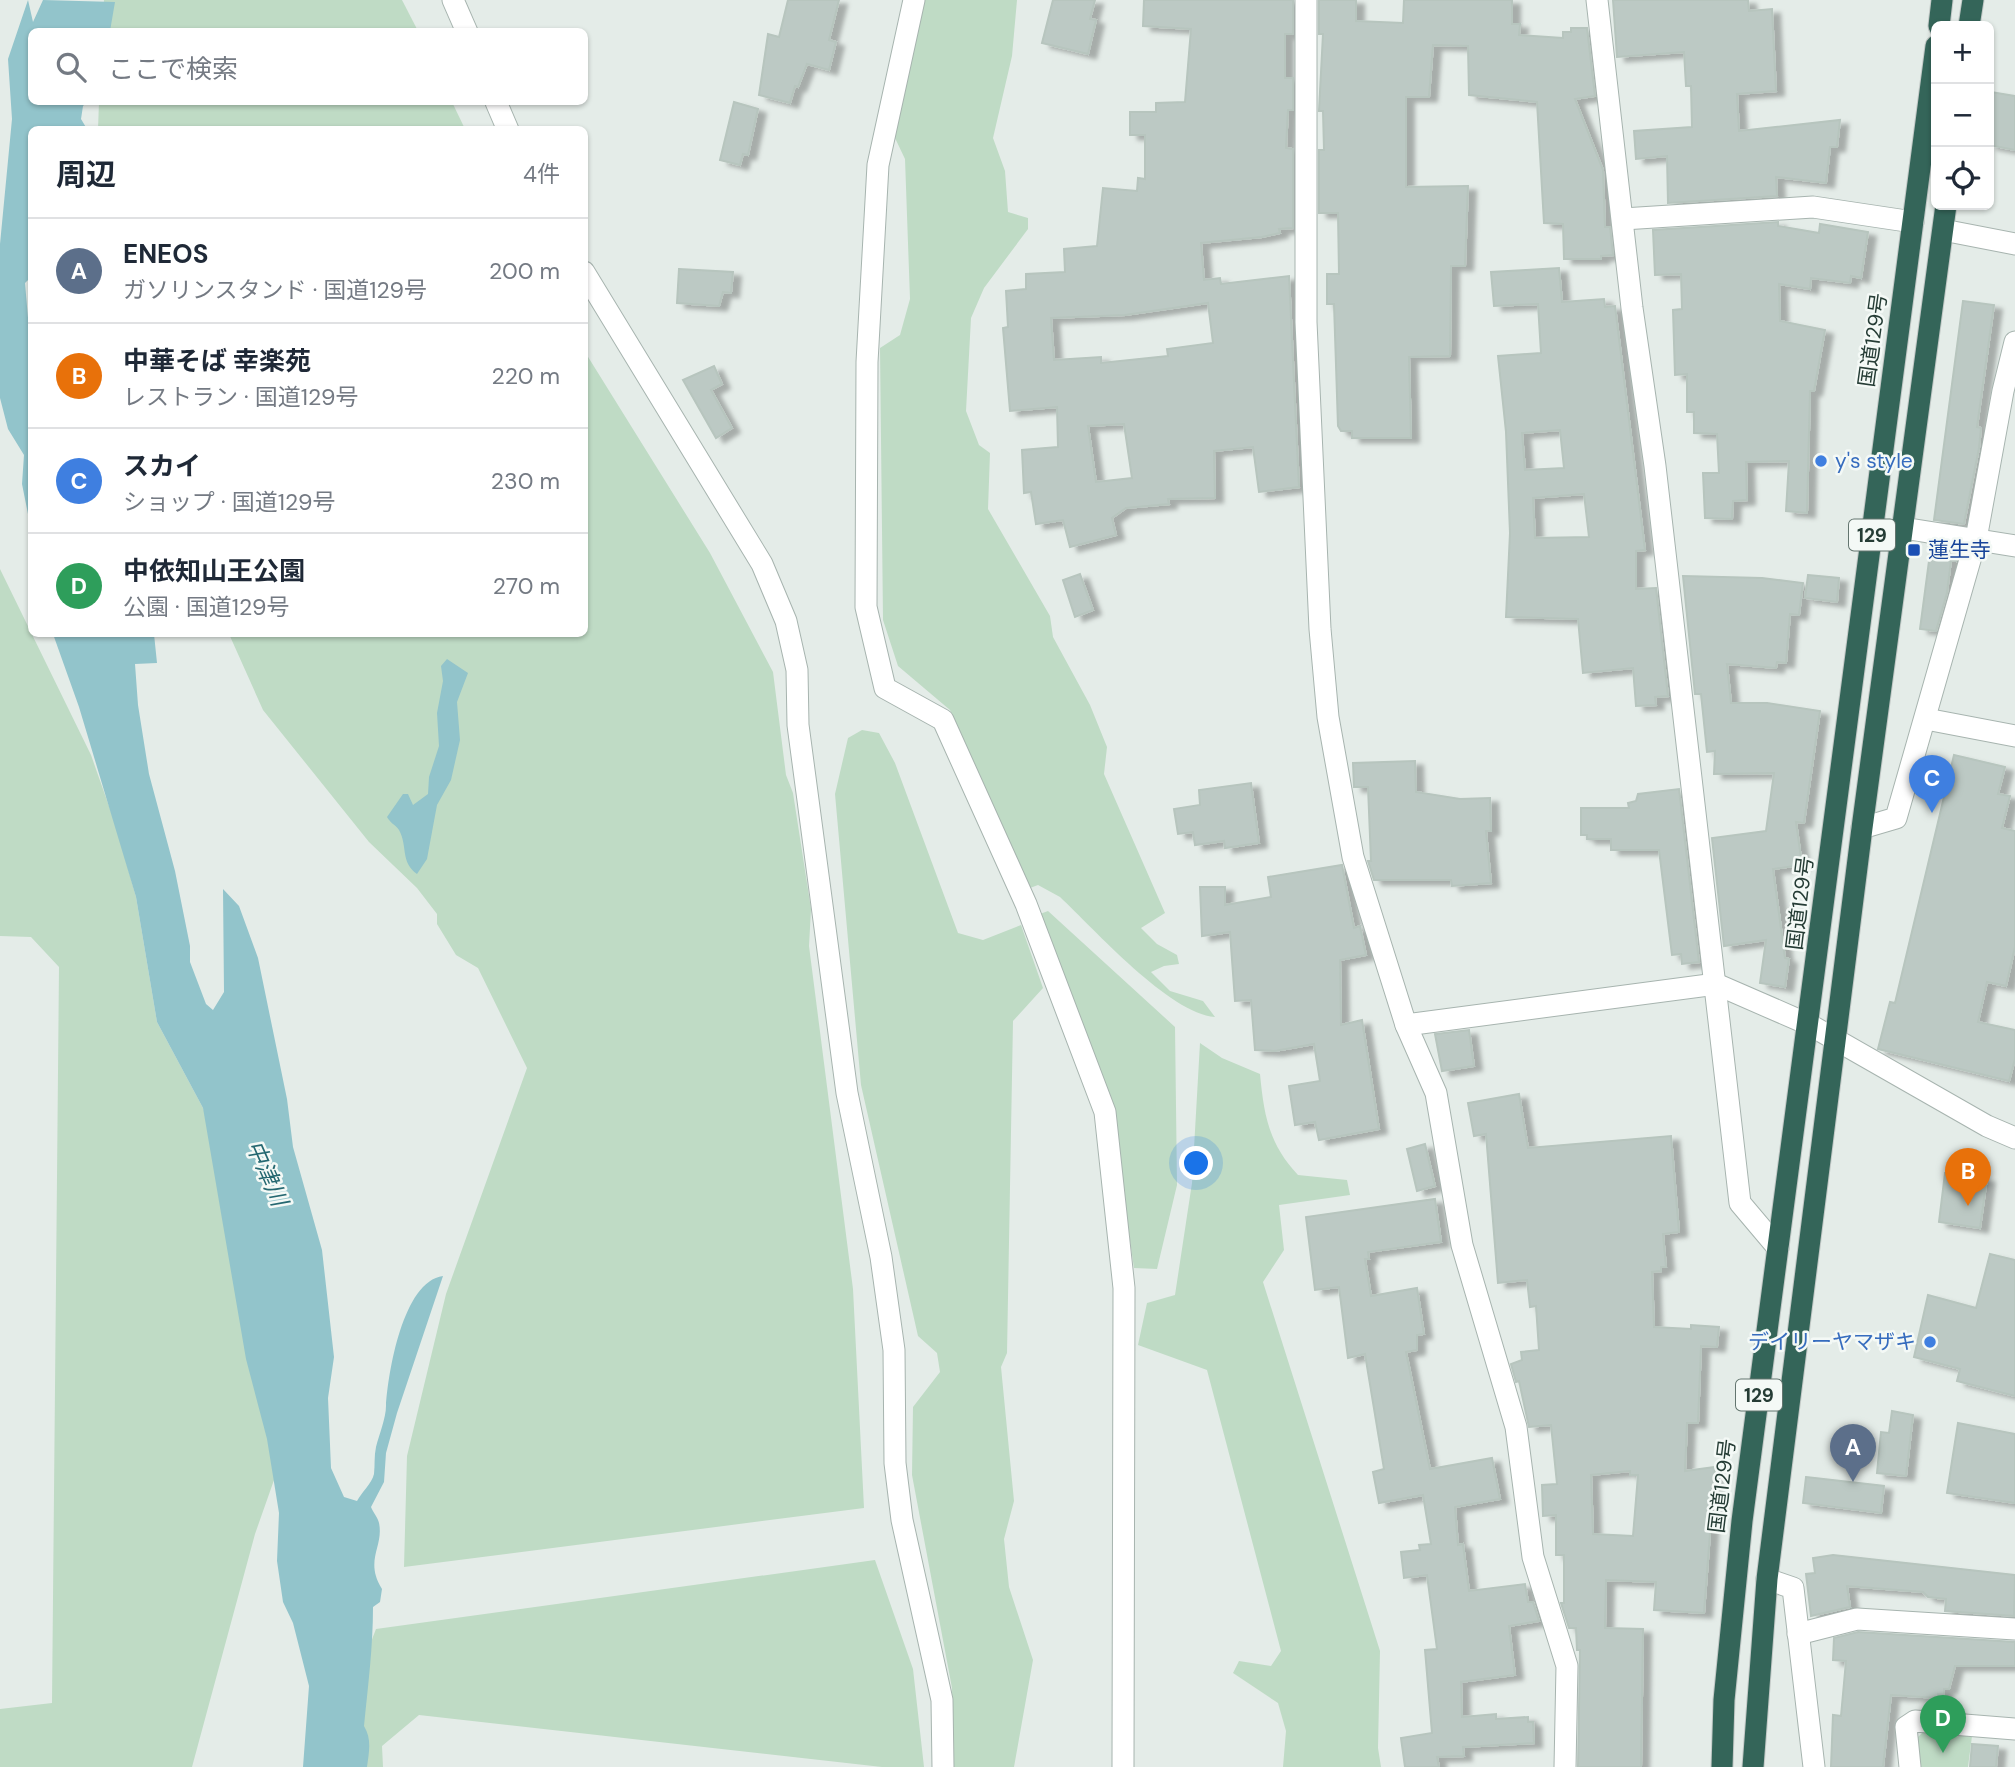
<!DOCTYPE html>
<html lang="ja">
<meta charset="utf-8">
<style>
:root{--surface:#fff;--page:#f6f6f7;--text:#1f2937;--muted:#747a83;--line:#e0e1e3;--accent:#77524e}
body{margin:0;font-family:"DM Sans","Noto Sans JP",sans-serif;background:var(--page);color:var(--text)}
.controls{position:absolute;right:21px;top:21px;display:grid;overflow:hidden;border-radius:10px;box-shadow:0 2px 5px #0004}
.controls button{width:63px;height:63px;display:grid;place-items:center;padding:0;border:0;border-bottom:2px solid var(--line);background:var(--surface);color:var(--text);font:35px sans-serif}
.you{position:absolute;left:1197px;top:1164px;width:24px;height:24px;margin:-18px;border:5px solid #fff;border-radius:50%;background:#1a73e8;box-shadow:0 0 0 10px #1a73e833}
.badge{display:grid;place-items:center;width:46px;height:46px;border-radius:50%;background:var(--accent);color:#fff;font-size:23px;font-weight:700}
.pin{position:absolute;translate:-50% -58px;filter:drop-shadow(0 2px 4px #0008)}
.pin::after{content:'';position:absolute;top:37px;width:24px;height:21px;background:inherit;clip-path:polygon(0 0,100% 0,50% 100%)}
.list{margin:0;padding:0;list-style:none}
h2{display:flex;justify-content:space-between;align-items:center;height:91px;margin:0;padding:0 28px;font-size:30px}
h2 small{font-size:23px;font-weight:400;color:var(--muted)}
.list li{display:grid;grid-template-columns:46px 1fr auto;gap:21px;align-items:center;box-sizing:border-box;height:105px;padding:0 28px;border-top:2px solid var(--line)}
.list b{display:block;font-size:26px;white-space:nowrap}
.list p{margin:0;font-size:23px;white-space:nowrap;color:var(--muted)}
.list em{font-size:23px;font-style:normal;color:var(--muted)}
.icon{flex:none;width:38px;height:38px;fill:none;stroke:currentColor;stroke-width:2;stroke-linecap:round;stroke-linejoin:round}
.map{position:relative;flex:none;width:2015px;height:1767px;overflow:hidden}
.search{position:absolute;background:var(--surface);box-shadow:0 2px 5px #0004;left:28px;top:28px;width:560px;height:77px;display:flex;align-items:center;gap:18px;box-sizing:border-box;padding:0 24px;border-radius:10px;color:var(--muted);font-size:26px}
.panel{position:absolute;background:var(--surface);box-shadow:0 2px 5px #0004;left:28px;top:126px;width:560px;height:511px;border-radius:10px}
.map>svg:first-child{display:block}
.green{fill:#bfdbc5}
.water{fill:#92c4cb}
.building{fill:#bcc9c4;stroke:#b7c5be;stroke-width:2;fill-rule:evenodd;filter:url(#shadow)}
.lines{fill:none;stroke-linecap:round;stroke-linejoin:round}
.street-casing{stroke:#a7b4af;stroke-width:23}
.highway-casing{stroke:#c2c8c6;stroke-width:23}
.street{stroke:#fff;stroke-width:21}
.highway{stroke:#346559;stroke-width:21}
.shop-dot{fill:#3f7fe0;stroke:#f4f9f6;stroke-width:2.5}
.transit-dot{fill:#1a4fb4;stroke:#f4f9f6;stroke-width:2.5}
.labels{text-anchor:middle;stroke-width:5;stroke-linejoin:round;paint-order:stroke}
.shield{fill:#f4f9f6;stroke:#63756f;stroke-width:2}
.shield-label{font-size:19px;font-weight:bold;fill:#253c35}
.street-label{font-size:21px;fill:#253c35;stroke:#f4f9f6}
.shop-label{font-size:21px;fill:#366cbe;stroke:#f4f9f6;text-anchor:start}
.transit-label{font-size:21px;fill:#164399;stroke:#f4f9f6;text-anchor:start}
.water-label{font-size:23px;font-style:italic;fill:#256871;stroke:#f4f9f6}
</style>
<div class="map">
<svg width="2015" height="1767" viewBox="0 0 2015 1767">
<defs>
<filter id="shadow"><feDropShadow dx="8" dy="4.5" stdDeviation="2" flood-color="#0004"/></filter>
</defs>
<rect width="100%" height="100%" fill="#e4ece8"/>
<!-- green -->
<g class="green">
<path d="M 104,0 L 402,0 L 418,31 L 102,32 Z"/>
<path d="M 922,0 L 1017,0 L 1012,56 L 993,138 L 1005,171 L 1008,212 L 1028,218 L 1028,229 L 984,288 L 971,318 L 966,411 L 979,445 L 990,453 L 988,509 L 1050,616 L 1053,637 L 1090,705 L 1107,747 L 1104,774 L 1165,913 L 1141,928 L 1157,944 L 1177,955 L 1179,964 L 1164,966 L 1151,972 L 1170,991 L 1203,1001 L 1215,1017 C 1170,1014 1094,929 1060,897 L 1038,885 L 1030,888 L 950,710 L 898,666 L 883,620 L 880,348 L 900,335 L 910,299 L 905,159 L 895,138 Z"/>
<path d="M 99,102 L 452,102 L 465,129 L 98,129 Z"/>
<path d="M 585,352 L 710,553 L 773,672 L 786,775 L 793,793 L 811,909 L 809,946 L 853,1289 L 864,1508 L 404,1567 L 407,1456 L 446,1294 L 527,1068 L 478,968 L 456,955 L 437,924 L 437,914 L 417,888 L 369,842 L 263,710 L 229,634 L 584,634 Z"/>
<path d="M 0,569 L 91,755 L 116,826 L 136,897 L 157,1022 L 203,1108 L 312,1372 L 255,1534 L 192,1767 L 0,1767 L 0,1709 L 52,1703 L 59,967 L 31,937 L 0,936 Z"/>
<path d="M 862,730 L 879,733 L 895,763 L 958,933 L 983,940 L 1021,925 L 1043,988 L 1013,1021 L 1007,1353 L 1001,1367 L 1014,1501 L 1004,1539 L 1009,1587 L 1033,1660 L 1014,1767 L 954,1767 L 952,1688 L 912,1475 L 913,1407 L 940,1372 L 937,1353 L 918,1336 L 861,1085 L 835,794 L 848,738 Z"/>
<path d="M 1048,911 L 1175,1027 L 1177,1185 L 1157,1269 L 1134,1268 L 1110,1105 L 1040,914 Z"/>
<path d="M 1200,1043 L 1222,1058 L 1260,1074 C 1264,1116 1269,1144 1298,1175 L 1347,1180 L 1350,1195 L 1279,1205 L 1284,1250 L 1263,1282 L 1380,1651 L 1378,1748 L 1381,1767 L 1283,1767 L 1286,1731 L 1278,1703 L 1233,1673 L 1239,1661 L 1271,1666 L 1281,1651 L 1207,1370 L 1138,1345 L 1147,1303 L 1175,1295 L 1192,1183 Z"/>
<path d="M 875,1560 L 913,1669 L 924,1767 L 882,1767 L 419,1715 L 382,1746 L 383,1767 L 323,1767 L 376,1629 Z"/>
<path d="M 1923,1732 L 1972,1736 L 1968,1767 L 1918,1767 L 1916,1739 Z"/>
</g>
<!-- water -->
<g class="water">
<path d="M 28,0 L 33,22 L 43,0 L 115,2 L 110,31 L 32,32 L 32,102 L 87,102 L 83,106 L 81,119 L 87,129 L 32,130 L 32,276 L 25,283 L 32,364 L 31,529 L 22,484 L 24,455 L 8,429 L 0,398 L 0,244 L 12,119 L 8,59 Z"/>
<path d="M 53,634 L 154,634 L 157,663 L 135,664 L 138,705 L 149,774 L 175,871 L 190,946 L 190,962 L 206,1004 L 213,1010 L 224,992 L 223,889 L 239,906 L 258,958 L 287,1099 L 293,1147 L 322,1250 L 334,1357 L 328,1398 L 331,1468 L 344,1497 L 357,1501 C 361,1493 372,1483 374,1474 C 375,1465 374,1456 376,1447 C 379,1435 386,1418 386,1406 C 388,1373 403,1281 443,1276 L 397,1413 L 386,1453 L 384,1482 L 371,1507 C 373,1512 378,1518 379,1523 C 384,1547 364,1560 382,1589 L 380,1602 L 373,1607 C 373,1647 368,1686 364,1726 C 372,1739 369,1752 367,1767 L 303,1767 L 309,1686 L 293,1623 L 283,1602 L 277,1561 L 279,1513 L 267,1439 L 246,1359 L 203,1108 L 157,1022 L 136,897 L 79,707 Z"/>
<path d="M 447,659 L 468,673 L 457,702 L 460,740 L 451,780 L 437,805 L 427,859 L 417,874 C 400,862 408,846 399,830 C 396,825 390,823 387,817 L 403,794 L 408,794 L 413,805 L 428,794 L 429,777 L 439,746 L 437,713 L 443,681 L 441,666 Z"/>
</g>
<!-- building -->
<g class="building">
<path d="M 788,0 L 839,0 L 829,40 L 836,42 L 829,70 L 807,64 L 798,87 L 795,86 L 790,103 L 759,95 L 768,34 L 779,37 Z"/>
<path d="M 1053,0 L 1095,0 L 1090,19 L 1096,20 L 1088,54 L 1042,43 Z"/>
<path d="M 1144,0 L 1293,0 L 1293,34 L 1285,34 L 1285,78 L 1293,78 L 1293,110 L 1288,110 L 1286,148 L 1293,149 L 1293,228 L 1279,229 L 1280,233 L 1262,237 L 1201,243 L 1204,280 L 1220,278 L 1221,284 L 1289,276 L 1299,487 L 1259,492 L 1253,447 L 1214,451 L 1215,498 L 1168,499 L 1169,504 L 1126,508 L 1112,518 L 1116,535 L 1070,547 L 1063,520 L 1036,524 L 1031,492 L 1024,493 L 1022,450 L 1058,447 L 1057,407 L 1010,411 L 1003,328 L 1008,327 L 1006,291 L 1026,289 L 1026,274 L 1065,272 L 1064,249 L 1097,246 L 1103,188 L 1137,191 L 1138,178 L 1145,179 L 1145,135 L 1130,135 L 1130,112 L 1156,112 L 1156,103 L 1185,102 L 1191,29 L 1143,26 ZM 1208,303 L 1213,343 L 1167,349 L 1168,356 L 1101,363 L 1101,357 L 1054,360 L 1051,318 L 1125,315 ZM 1124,424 L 1132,478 L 1096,482 L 1088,426 Z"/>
<path d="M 1319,0 L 1356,0 L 1356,21 L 1403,23 L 1404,0 L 1512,0 L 1512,24 L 1520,24 L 1519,35 L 1563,38 L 1563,32 L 1571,32 L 1571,28 L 1587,28 L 1595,96 L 1575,99 L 1603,170 L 1605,227 L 1610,227 L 1613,255 L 1601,256 L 1601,259 L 1564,259 L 1563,224 L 1544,223 L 1537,102 L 1469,95 L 1468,46 L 1433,45 L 1429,97 L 1406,97 L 1406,187 L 1468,186 L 1465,266 L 1451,266 L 1450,356 L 1409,357 L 1411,438 L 1352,438 L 1352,431 L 1341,431 L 1338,426 L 1334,304 L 1327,304 L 1327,274 L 1339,274 L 1338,213 L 1319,213 L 1319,150 L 1324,150 L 1323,111 L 1319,111 L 1323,34 L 1319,34 Z"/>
<path d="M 1613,0 L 1748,0 L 1749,11 L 1772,9 L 1776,91 L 1737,94 L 1739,131 L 1840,120 L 1837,147 L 1830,147 L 1826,183 L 1776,177 L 1777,196 L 1668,203 L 1667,156 L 1636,159 L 1634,131 L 1692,127 L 1691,86 L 1686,86 L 1684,52 L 1617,57 Z"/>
<path d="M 1991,92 L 2015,96 L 2015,150 L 1989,145 Z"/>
<path d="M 734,102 L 758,109 L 748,155 L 743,154 L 740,165 L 720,160 Z"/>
<path d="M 1778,222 L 1778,226 L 1819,233 L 1820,224 L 1868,232 L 1861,278 L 1851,276 L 1850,283 L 1811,278 L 1810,289 L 1779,284 L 1780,321 L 1825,330 L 1814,391 L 1810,391 L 1807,513 L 1786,511 L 1789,461 L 1746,462 L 1747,500 L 1733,501 L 1732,519 L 1705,518 L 1703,473 L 1719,473 L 1717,434 L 1694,433 L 1694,412 L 1687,412 L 1687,374 L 1675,375 L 1673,310 L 1682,309 L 1681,274 L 1655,275 L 1653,230 Z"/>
<path d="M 1559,268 L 1562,302 L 1604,299 L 1605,307 L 1615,306 L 1645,550 L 1636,551 L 1636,589 L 1656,588 L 1668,696 L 1655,697 L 1656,705 L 1636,706 L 1633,668 L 1583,673 L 1578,619 L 1506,617 L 1510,533 L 1506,432 L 1498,356 L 1541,353 L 1538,304 L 1494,306 L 1491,272 ZM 1560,430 L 1564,468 L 1525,470 L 1522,433 ZM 1584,494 L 1589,537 L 1535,538 L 1533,498 Z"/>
<path d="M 679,269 L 733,272 L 731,293 L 723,292 L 719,306 L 677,303 Z"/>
<path d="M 1963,301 L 1994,305 L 1977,427 L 1981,428 L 1979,448 L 1964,524 L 1934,520 Z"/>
<path d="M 714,366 L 722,384 L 711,390 L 732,428 L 716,438 L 683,380 Z"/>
<path d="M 1931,546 L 1959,550 L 1956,561 L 1951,560 L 1947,593 L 1936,631 L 1920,629 Z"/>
<path d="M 1080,574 L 1093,610 L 1075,617 L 1063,580 Z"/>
<path d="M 1808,575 L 1839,578 L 1837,602 L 1805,598 Z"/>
<path d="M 1683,576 L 1762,578 L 1803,583 L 1799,615 L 1790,614 L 1786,663 L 1777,662 L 1776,668 L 1727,664 L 1731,703 L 1767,703 L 1820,711 L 1804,823 L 1796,822 L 1802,865 L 1773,869 L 1785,958 L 1789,959 L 1785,987 L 1760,983 L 1766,940 L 1724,946 L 1712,838 L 1766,831 L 1774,773 L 1714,774 L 1715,751 L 1707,752 L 1701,694 L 1695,694 Z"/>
<path d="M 1954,755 L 2005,767 L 1998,794 L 2010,796 L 2002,828 L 2015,831 L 2015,947 L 2006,986 L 1987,982 L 1978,1022 L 2015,1030 L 2015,1059 L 2009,1081 L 1878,1049 L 1890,1002 L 1895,1003 Z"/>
<path d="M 1415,761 L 1416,792 L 1460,799 L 1490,798 L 1491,831 L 1486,831 L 1491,883 L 1452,886 L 1451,880 L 1374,880 L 1368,861 L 1371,861 L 1368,787 L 1354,787 L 1353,763 Z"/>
<path d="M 1251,783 L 1259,843 L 1225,848 L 1224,841 L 1195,845 L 1193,832 L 1178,834 L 1174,809 L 1200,805 L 1199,790 Z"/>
<path d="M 1679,789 L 1699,962 L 1682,964 L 1681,954 L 1672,955 L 1659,850 L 1611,850 L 1611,839 L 1587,839 L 1587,835 L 1581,835 L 1581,808 L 1629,808 L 1628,803 L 1636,801 L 1638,794 Z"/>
<path d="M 1342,865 L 1354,928 L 1360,926 L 1366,955 L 1340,960 L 1341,1025 L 1362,1020 L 1379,1129 L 1319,1140 L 1315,1122 L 1295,1125 L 1289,1086 L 1320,1081 L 1314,1044 L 1275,1051 L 1255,1050 L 1251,1000 L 1235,1001 L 1230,932 L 1202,936 L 1200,887 L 1225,887 L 1225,905 L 1271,897 L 1268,877 Z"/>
<path d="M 1469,1030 L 1474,1066 L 1442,1071 L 1435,1034 Z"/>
<path d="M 1519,1094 L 1528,1148 L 1671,1136 L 1679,1232 L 1663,1234 L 1666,1267 L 1661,1267 L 1661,1271 L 1652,1272 L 1654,1327 L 1691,1329 L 1691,1325 L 1719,1327 L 1717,1347 L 1701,1346 L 1698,1423 L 1687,1423 L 1685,1471 L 1715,1467 L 1704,1613 L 1654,1610 L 1656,1582 L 1606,1580 L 1605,1628 L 1643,1629 L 1641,1767 L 1578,1767 L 1580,1650 L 1577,1650 L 1576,1628 L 1569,1628 L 1561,1603 L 1564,1603 L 1564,1555 L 1556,1555 L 1556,1515 L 1543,1516 L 1542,1485 L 1557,1484 L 1551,1425 L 1529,1427 L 1519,1381 L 1516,1382 L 1511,1364 L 1522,1360 L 1521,1352 L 1539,1350 L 1536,1306 L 1530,1307 L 1527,1280 L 1498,1283 L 1486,1134 L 1474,1136 L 1468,1103 ZM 1630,1471 L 1630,1475 L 1638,1475 L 1633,1536 L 1593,1534 L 1591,1475 Z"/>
<path d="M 1425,1144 L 1435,1186 L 1417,1191 L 1407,1149 Z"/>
<path d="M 1945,1173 L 1987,1178 L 1980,1228 L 1939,1222 Z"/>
<path d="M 1435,1199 L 1441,1242 L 1368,1252 L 1369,1259 L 1365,1259 L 1371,1296 L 1417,1288 L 1424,1334 L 1417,1335 L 1417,1350 L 1406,1352 L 1430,1469 L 1492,1458 L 1500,1499 L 1455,1507 L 1458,1545 L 1463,1544 L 1469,1591 L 1525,1584 L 1528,1602 L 1533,1602 L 1539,1621 L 1509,1626 L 1515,1675 L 1461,1682 L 1462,1717 L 1496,1714 L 1496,1719 L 1528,1717 L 1528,1722 L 1533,1722 L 1534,1743 L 1463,1747 L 1464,1756 L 1437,1757 L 1439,1767 L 1405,1767 L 1401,1738 L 1432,1733 L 1425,1650 L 1437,1649 L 1427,1575 L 1404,1578 L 1401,1552 L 1420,1550 L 1419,1545 L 1431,1544 L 1423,1495 L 1379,1503 L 1373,1472 L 1384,1469 L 1365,1354 L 1348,1358 L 1339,1287 L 1315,1290 L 1306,1217 Z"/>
<path d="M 1990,1254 L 2015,1260 L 2015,1396 L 1957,1381 L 1960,1369 L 1914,1357 L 1928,1295 L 1976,1308 Z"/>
<path d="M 1892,1411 L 1913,1415 L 1906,1476 L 1877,1473 L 1881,1432 L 1889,1433 Z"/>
<path d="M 1958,1423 L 2015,1434 L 2015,1503 L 1947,1493 Z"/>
<path d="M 1806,1477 L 1884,1486 L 1881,1513 L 1803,1503 Z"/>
<path d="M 1833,1555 L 2015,1575 L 2014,1616 L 1945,1611 L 1946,1599 L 1928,1597 L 1923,1592 L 1847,1586 L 1850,1607 L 1811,1616 L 1806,1574 L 1815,1573 L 1813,1558 Z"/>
<path d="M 1858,1632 L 2015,1642 L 2015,1666 L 1955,1666 L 1949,1689 L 1944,1689 L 1944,1695 L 1938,1694 L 1938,1698 L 1891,1695 L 1883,1767 L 1831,1767 L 1833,1715 L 1841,1716 L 1846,1661 L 1833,1660 L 1834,1638 Z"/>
<path d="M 1972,1744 L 1998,1746 L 1996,1767 L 1970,1767 Z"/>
</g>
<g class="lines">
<!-- street casing -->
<g class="street-casing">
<g id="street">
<path d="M 453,0 L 467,32"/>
<path d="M 914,0 L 878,165 L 867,362 L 866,607 L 885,688 L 943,720 L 1026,904 L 1105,1112 L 1124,1288 L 1123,1767"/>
<path d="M 1306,0 L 1306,322 L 1320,629 L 1328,717 L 1353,857 L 1406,1025 L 1716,984 L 1810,1025 L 1987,1126 L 2015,1138"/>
<path d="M 1597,0 L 1632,308 L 1655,466 L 1740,1203 L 1778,1248"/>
<path d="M 496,102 L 508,130"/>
<path d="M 1623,219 L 1813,207 L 1913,222"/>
<path d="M 1943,230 L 2015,244"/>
<path d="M 584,272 L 762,564 L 786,621 L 797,670 L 798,725 L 847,1093 L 881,1257 L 894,1350 L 895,1463 L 902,1520 L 942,1700 L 943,1767"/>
<path d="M 1903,528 L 2015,546"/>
<path d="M 1926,719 L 2015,736"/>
<path d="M 1862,828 L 1896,818 L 1976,539 L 2003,391 L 2015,342"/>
<path d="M 1406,1025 L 1436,1093 L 1462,1245 L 1516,1427 L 1533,1557 L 1567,1666 L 1565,1767"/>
<path d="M 1767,1579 L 1793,1588 L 1814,1767"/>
<path d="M 1798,1634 L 1857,1619 L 2015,1629"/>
<path d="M 1910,1767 L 1906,1727 L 1915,1721 L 2015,1729"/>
</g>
</g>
<!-- highway casing -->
<g class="highway-casing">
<g id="highway">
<path d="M 1939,26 L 1942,0"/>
<path d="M 1969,26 L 1973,0"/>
<path d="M 1722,1767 L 1724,1700 L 1742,1521 L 1936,46"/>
<path d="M 1753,1767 L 1767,1579 L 1862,828 L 1946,205"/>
</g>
</g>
<!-- street -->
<use href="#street" class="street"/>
<!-- highway -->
<use href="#highway" class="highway"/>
</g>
<!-- markers -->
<g class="shop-dot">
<circle cx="1821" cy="461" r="7"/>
<circle cx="1930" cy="1342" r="7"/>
</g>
<rect class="transit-dot" x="1907" y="543" width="14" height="14" rx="3.5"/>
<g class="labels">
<!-- shield labels -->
<g class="shield">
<rect x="1849" y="519.5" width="46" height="31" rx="5"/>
<rect x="1736" y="1379.5" width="46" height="31" rx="5"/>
</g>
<g class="shield-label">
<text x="1872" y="542">129</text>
<text x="1759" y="1402">129</text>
</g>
<!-- street labels -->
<g class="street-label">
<text transform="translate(1873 340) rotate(-82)" y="7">国道129号</text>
<text transform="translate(1800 903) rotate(-83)" y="7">国道129号</text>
<text transform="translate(1722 1486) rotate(-83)" y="7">国道129号</text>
</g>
<!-- shop labels -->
<g class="shop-label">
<text x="1835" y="468">y's style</text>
<text x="1916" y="1349" text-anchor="end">デイリーヤマザキ</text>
</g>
<!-- transit labels -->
<g class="transit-label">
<text x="1928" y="557">蓮生寺</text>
</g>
<!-- water labels -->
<g class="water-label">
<text transform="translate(267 1173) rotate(66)" y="8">中津川</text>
</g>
</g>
</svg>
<div class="controls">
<button>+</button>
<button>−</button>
<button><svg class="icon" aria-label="locate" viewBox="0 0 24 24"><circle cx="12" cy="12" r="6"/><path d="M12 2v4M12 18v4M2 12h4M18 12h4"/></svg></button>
</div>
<div class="you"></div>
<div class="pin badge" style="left:1853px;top:1482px;background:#5c6f8a">A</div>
<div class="pin badge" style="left:1968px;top:1206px;background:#e8710a">B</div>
<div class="pin badge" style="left:1932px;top:813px;background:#3f7fe0">C</div>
<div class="pin badge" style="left:1943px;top:1753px;background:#2e9e5b">D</div>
<div class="search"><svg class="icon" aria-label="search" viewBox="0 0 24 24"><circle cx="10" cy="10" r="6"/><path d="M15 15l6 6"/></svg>ここで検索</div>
<section class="panel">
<h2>周辺<small>4件</small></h2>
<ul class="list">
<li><span class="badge" style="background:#5c6f8a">A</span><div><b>ENEOS</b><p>ガソリンスタンド · 国道129号</p></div><em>200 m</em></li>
<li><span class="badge" style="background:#e8710a">B</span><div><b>中華そば 幸楽苑</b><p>レストラン · 国道129号</p></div><em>220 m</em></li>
<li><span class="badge" style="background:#3f7fe0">C</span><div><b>スカイ</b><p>ショップ · 国道129号</p></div><em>230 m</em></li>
<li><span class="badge" style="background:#2e9e5b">D</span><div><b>中依知山王公園</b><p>公園 · 国道129号</p></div><em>270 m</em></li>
</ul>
</section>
</div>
